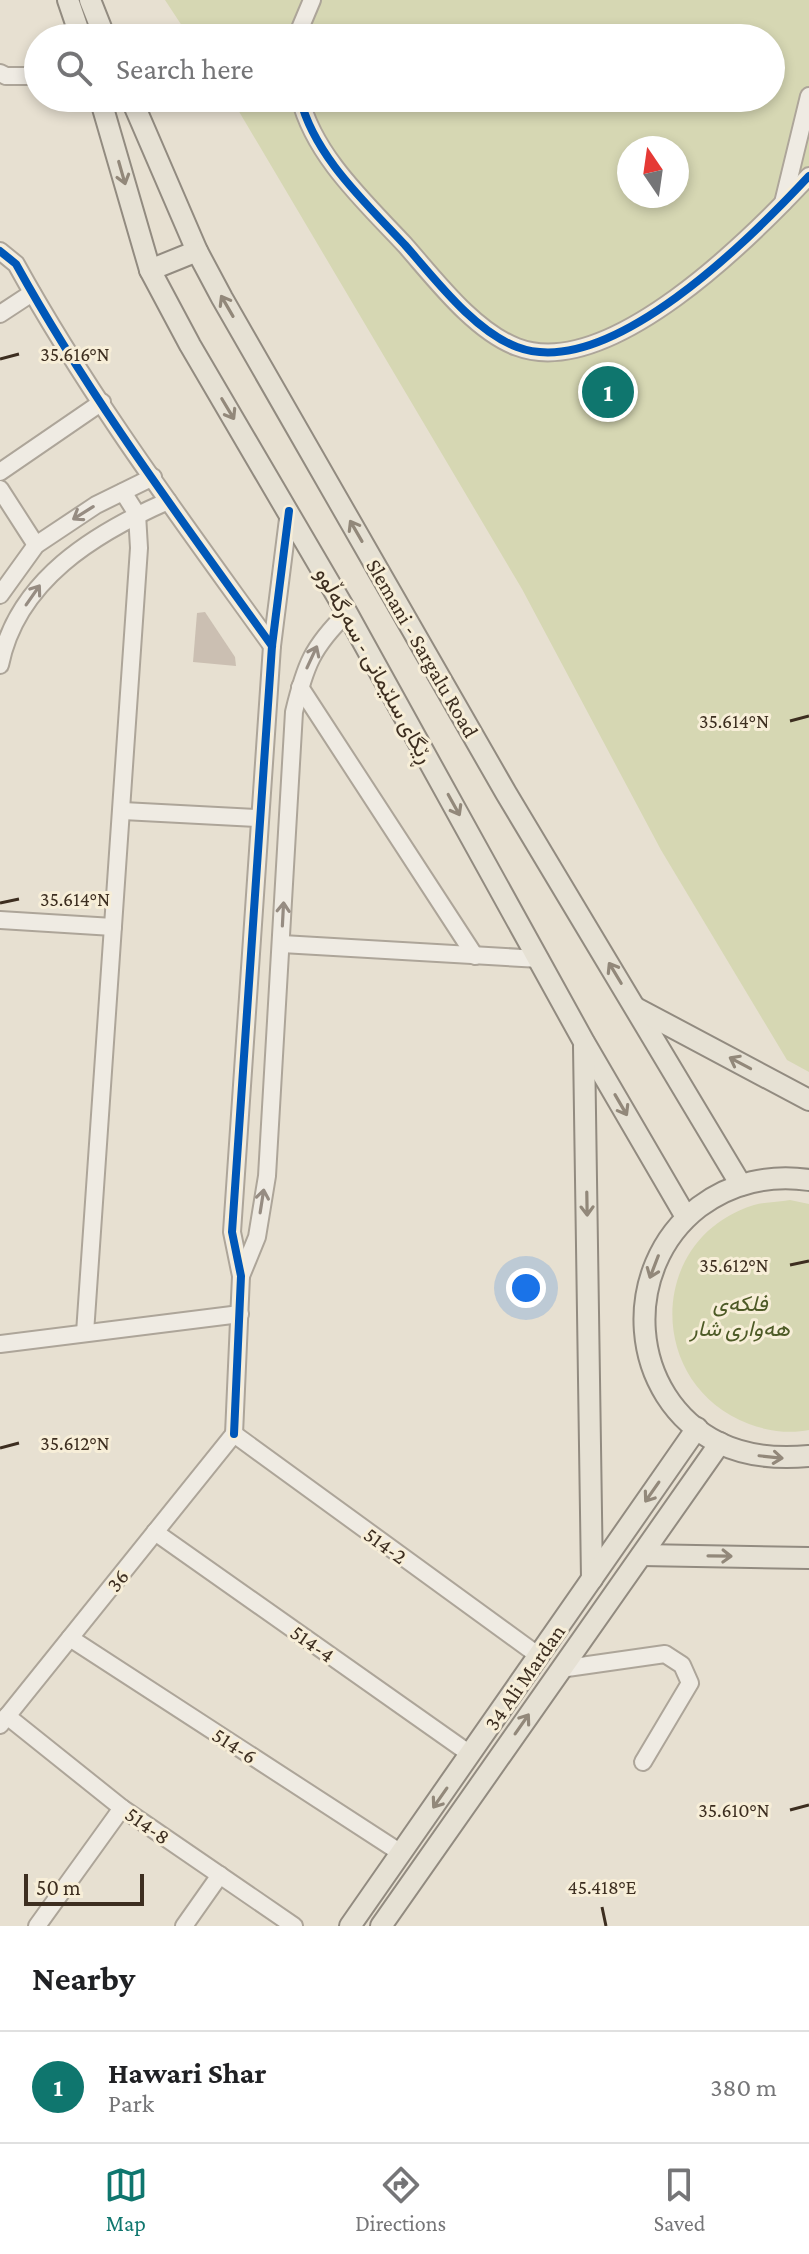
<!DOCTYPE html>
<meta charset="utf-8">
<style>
:root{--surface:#fff;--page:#f2f2f2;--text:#202124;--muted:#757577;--line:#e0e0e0;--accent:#0f766e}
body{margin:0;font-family:"Crimson Pro",Vazirmatn,serif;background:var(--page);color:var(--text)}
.compass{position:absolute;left:617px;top:136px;width:72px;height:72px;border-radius:50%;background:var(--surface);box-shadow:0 4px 12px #0003;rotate:347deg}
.scale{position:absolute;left:24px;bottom:20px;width:120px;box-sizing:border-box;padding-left:8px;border:4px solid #3d2e20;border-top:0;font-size:22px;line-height:28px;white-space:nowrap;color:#3d2e20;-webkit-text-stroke:6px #f7eed8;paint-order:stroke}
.you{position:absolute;left:526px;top:1288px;width:28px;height:28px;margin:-20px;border:6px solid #fff;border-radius:50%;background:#1a73e8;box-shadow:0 0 0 12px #1a73e833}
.badge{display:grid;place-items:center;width:52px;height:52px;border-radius:50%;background:var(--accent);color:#fff;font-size:26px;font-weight:700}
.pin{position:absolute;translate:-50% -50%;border:4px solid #fff;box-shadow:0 2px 8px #0006}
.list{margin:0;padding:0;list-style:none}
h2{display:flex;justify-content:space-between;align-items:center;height:104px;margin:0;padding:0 32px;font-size:34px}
h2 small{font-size:26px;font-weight:400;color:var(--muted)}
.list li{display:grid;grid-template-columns:52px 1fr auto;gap:24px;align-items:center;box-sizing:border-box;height:112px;padding:0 32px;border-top:2px solid var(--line)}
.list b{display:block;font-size:30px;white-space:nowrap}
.list p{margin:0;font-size:26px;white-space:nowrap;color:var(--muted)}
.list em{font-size:26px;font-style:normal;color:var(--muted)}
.icon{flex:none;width:44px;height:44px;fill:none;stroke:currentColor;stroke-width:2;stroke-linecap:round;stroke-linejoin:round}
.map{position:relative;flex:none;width:809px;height:1926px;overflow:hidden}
.search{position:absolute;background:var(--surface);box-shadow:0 4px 12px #0003;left:24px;right:24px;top:24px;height:88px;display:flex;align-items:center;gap:20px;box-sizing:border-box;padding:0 28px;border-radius:44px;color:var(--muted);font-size:30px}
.sheet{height:216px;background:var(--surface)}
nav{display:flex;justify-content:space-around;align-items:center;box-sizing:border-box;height:112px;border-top:2px solid var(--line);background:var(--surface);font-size:22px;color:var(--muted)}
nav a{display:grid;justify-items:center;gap:4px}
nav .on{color:var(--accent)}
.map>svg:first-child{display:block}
.green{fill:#d6d7b3;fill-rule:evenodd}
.building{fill:#cbbfb2}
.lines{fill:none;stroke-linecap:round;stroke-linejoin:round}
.minor-casing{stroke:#ada599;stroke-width:20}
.major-casing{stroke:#928b80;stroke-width:24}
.minor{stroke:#efebe3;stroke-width:16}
.major{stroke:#e6e1d4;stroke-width:20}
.cycleway-casing{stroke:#f7eed8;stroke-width:13}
.cycleway{stroke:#0057b8;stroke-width:8}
.oneway{stroke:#92887a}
.oneway2{stroke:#968c82}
.ticks{fill:none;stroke:#3d2e20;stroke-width:3}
.labels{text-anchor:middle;stroke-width:6;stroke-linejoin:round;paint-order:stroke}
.street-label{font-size:22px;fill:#3d2e20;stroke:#f7eed8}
.park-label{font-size:22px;font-style:italic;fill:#4d5a26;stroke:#f7eed8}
.ticks-label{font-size:20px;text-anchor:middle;fill:#3d2e20;stroke:#f7eed8;stroke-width:6;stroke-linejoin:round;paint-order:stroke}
</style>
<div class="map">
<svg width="809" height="1926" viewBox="0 0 809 1926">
<rect width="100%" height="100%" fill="#e7e0d1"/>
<!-- green -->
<g class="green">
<path d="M 165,0 L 809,0 L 809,1072 L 787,1060 L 661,850 L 522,589 L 231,98 L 771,98 L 771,38 L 190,38 ZM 629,148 L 677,148 L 677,196 L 629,196 Z"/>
<path d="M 790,1200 L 809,1204 L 809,1430 C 790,1434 767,1431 749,1424 C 645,1384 647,1238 754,1205 C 765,1202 779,1202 790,1200 Z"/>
</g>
<!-- building -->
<path class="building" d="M 205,612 L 235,657 L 236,666 L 193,662 L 197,613 Z"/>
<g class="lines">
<!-- minor casing -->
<g class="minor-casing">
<g id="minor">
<path d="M 296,38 L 312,0"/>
<path d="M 0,73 L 6,76 L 38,76"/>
<path d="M 300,98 C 314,156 366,203 405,245 C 435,279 474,331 517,347 C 609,382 752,237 809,176"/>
<path d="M 783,203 L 809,96"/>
<path d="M 0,251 L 16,264 C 90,398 183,522 272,646"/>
<path d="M 0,314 L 32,293"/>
<path d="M 0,472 L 102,402"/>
<path d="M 0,489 L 36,545"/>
<path d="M 0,595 L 36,545 L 96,505 L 153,477"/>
<path d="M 0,665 C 17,580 95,533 168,501"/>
<path d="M 300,687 L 475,956"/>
<path d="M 123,811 L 258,818"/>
<path d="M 0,920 L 113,927"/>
<path d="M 282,944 L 540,959"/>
<path d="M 241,1276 L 257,1237 L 267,1176 L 294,712 C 305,666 312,647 347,613"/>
<path d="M 85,1333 L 139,548 L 137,514 L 123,492"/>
<path d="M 0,1344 L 240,1314"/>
<path d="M 234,1434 L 241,1276 L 232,1232 L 272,646 L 289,511"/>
<path d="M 234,1434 L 539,1656"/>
<path d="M 155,1532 L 470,1754"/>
<path d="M 70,1638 L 401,1853"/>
<path d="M 560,1669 L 665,1654 L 682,1665 L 690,1683 L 643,1762"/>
<path d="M 7,1716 L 122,1808 L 294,1926"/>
<path d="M 0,1725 L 234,1434"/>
<path d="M 37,1926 L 122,1808"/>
<path d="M 184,1926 L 220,1875"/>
</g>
</g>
<!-- major casing -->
<g class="major-casing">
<g id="major">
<path d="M 68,0 L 81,38"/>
<path d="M 90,0 L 105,38"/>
<path d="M 100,98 L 150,270 L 190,345 L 347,613 L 584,1042 L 686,1217"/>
<path d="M 131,98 L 197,251 L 222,298 L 506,793 L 741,1185"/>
<path d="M 150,270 L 197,251"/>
<path d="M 636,1008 L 809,1100"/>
<path d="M 584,1046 L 592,1579"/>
<path d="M 809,1180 C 770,1174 731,1183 699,1207 C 620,1268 627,1397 719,1443 C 748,1457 778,1459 809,1456"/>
<path d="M 642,1555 L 809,1558"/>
<path d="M 350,1926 L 697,1428"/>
<path d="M 381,1926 L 720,1443"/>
</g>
</g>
<!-- minor -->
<use href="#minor" class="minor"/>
<!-- major -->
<use href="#major" class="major"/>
<!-- cycleway casing -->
<g class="cycleway-casing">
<g id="cycleway">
<path d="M 300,98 C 314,156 366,203 405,245 C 435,279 474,331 517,347 C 609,382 752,237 809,176"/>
<path d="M 0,251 L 16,264 C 90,398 183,522 272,646"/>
<path d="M 234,1434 L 241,1276 L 232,1232 L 272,646 L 289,511"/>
</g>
</g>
<!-- cycleway -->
<use href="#cycleway" class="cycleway"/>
</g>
<!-- one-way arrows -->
<defs><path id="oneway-shaft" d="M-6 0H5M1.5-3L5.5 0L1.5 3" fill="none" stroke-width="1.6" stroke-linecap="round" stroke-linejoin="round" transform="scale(2)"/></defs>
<g class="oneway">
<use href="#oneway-shaft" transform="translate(122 173) rotate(74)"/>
<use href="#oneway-shaft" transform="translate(227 306) rotate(-120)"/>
<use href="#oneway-shaft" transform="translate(228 409) rotate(59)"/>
<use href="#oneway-shaft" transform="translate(356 531) rotate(-120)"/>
<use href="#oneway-shaft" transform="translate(454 805) rotate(61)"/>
<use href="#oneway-shaft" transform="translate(615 973) rotate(-121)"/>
<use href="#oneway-shaft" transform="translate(740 1063) rotate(-152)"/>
<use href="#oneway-shaft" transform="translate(621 1105) rotate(60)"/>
<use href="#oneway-shaft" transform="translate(587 1204) rotate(89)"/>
<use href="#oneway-shaft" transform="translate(654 1267) rotate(111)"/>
<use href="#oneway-shaft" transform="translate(771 1457) rotate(6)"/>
<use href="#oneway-shaft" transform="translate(652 1492) rotate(125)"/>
<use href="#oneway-shaft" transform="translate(720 1556) rotate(1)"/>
<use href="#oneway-shaft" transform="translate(522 1724) rotate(-55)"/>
<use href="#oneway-shaft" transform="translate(440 1798) rotate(125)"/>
</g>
<g class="oneway2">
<use href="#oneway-shaft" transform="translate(83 513) rotate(148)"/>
<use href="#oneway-shaft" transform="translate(33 595) rotate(-55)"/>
<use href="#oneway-shaft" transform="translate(312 657) rotate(-65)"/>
<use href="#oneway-shaft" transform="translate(283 914) rotate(-87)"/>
<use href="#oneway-shaft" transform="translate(262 1201) rotate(-81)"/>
</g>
<!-- ticks -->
<path class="ticks" d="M 0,359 L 19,354M 790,721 L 809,716M 0,903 L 19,899M 790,1265 L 809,1261M 0,1448 L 19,1443M 790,1810 L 809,1805M 602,1907 L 606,1926"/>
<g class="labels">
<!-- street labels -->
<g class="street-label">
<text transform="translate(423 648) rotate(60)" y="8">Slemani - Sargalu Road</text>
<text transform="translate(375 665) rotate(61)" y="8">ڕێگای سلێمانی - سەرگەڵوو</text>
<text transform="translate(386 1545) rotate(36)" y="8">514-2</text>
<text transform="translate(117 1580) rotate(-51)" y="8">36</text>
<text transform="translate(313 1643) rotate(35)" y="8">514-4</text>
<text transform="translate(524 1677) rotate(-55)" y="8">34 Ali Mardan</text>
<text transform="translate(235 1745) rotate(33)" y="8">514-6</text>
<text transform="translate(148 1825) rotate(35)" y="8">514-8</text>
</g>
<!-- park labels -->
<g class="park-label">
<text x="740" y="1311">فلکەی<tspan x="740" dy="25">هەواری شار</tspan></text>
</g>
</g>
<g class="ticks-label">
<text x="75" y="361">35.616°N</text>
<text x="734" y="728">35.614°N</text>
<text x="75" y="906">35.614°N</text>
<text x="734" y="1272">35.612°N</text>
<text x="75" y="1450">35.612°N</text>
<text x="734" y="1817">35.610°N</text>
<text x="602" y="1894">45.418°E</text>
</g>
</svg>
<svg class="compass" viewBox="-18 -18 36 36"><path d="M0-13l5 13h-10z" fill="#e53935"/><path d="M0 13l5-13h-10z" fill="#757577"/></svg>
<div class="scale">50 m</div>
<div class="you"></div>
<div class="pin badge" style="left:608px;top:392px">1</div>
<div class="search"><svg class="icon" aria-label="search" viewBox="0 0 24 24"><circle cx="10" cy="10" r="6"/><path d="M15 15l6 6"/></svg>Search here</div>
</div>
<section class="sheet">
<h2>Nearby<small></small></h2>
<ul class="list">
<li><span class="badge">1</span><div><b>Hawari Shar</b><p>Park</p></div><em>380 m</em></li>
</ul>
</section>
<nav>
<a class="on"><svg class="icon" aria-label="map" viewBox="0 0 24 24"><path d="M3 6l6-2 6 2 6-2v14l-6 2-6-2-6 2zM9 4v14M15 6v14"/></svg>Map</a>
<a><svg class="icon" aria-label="directions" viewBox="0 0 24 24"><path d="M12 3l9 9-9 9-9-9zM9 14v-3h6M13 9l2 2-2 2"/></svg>Directions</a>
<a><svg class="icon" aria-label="saved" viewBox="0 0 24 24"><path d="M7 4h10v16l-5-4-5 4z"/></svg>Saved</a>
</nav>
